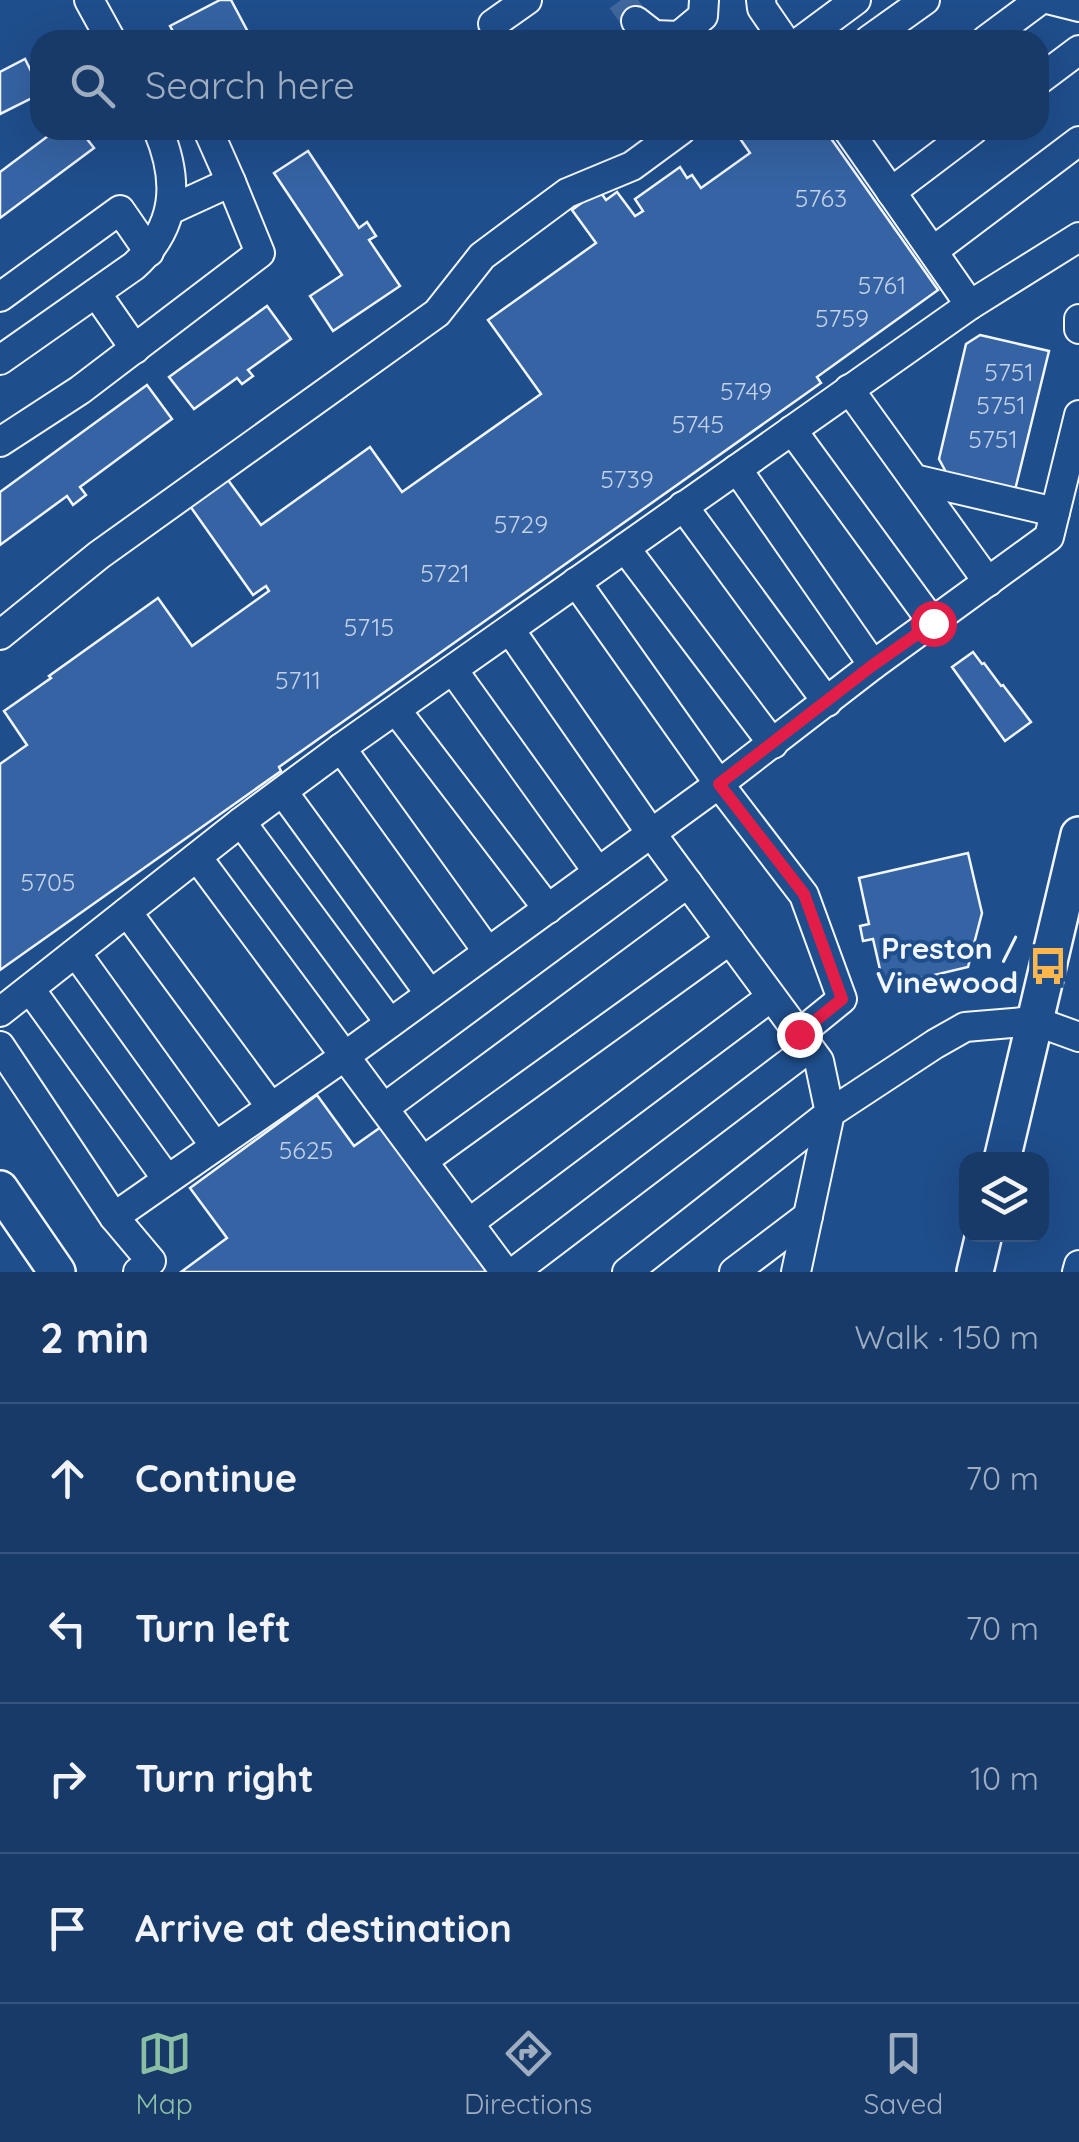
<!DOCTYPE html>
<meta charset="utf-8">
<style>
:root{--surface:#173a69;--page:#20416f;--text:#f1f3f6;--muted:#9eadc0;--line:#36547d;--accent:#8abfa5}
body{margin:0;font-family:Quicksand,sans-serif;background:var(--page);color:var(--text)}
.controls{position:absolute;right:30px;bottom:30px;display:grid;overflow:hidden;border-radius:20px;box-shadow:0 10px 40px #0002}
.controls button{width:90px;height:90px;display:grid;place-items:center;padding:0;border:0;border-bottom:2px solid var(--line);background:var(--surface);color:var(--text);font:50px sans-serif}
.stop{position:absolute;width:30px;height:30px;margin:-22px;border:8px solid #e11d48;border-radius:50%;background:#fff}
.stop.end{background:#e11d48;border-color:#fff;box-shadow:0 2px 10px #0008}
.list{margin:0;padding:0;list-style:none}
h2{display:flex;justify-content:space-between;align-items:center;height:130px;margin:0;padding:0 40px;font-size:42px}
h2 small{font-size:32px;font-weight:400;color:var(--muted)}
.list li{display:grid;grid-template-columns:65px 1fr auto;gap:30px;align-items:center;box-sizing:border-box;height:150px;padding:0 40px;border-top:2px solid var(--line)}
.list b{display:block;font-size:38px;white-space:nowrap}
.list em{font-size:32px;font-style:normal;color:var(--muted)}
.icon{flex:none;width:55px;height:55px;fill:none;stroke:currentColor;stroke-width:2;stroke-linecap:round;stroke-linejoin:round}
.map{position:relative;flex:none;width:1079px;height:1272px;overflow:hidden}
.search{position:absolute;background:var(--surface);box-shadow:0 10px 40px #0002;left:30px;right:30px;top:30px;height:110px;display:flex;align-items:center;gap:25px;box-sizing:border-box;padding:0 35px;border-radius:30px;color:var(--muted);font-size:38px}
.sheet{height:730px;background:var(--surface)}
nav{display:flex;justify-content:space-around;align-items:center;box-sizing:border-box;height:140px;border-top:2px solid var(--line);background:var(--surface);font-size:28px;color:var(--muted)}
nav a{display:grid;justify-items:center;gap:5px}
nav .on{color:var(--accent)}
.map>svg:first-child{display:block}
.building{fill:#3563a3;stroke:#f2f6ff;stroke-width:2.5}
.lines{fill:none;stroke-linecap:round;stroke-linejoin:round}
.minor-tunnel{stroke:#3f679d;stroke-width:28;stroke-dasharray:28 14;stroke-linecap:butt}
.minor-casing{stroke:#f2f6ff;stroke-width:32}
.major-casing{stroke:#f2f6ff;stroke-width:40}
.minor{stroke:#1f4e8c;stroke-width:28}
.major{stroke:#1f4e8c;stroke-width:35}
.route{stroke:#e11d48;stroke-width:12}
.labels{text-anchor:middle;stroke-width:8;stroke-linejoin:round;paint-order:stroke}
.number-label{font-size:25px;fill:#c3d1e8}
.poi-label{font-size:30px;font-weight:bold;fill:#f2f6ff;stroke:#1f4e8c;text-anchor:end}
</style>
<div class="map">
<svg width="1079" height="1272" viewBox="0 0 1079 1272">
<rect width="100%" height="100%" fill="#1f4e8c"/>
<!-- building -->
<g class="building">
<path d="M 220,0 L 231,0 L 248,32 L 233,40 L 178,40 L 170,26 Z"/>
<path d="M 25,59 L 40,89 L 40,94 L 0,114 L 0,72 Z"/>
<path d="M 56,130 L 80,130 L 94,148 L 0,218 L 0,172 Z"/>
<path d="M 734,130 L 825,130 L 938,290 L 817,377 L 821,383 L 279,767 L 281,771 L 0,970 L 0,764 L 27,745 L 4,711 L 51,678 L 49,676 L 158,598 L 192,646 L 269,591 L 266,586 L 253,595 L 190,506 L 228,480 L 261,525 L 370,447 L 402,492 L 541,394 L 488,320 L 596,243 L 572,210 L 599,190 L 606,200 L 617,192 L 635,216 L 643,211 L 635,199 L 680,167 L 687,178 L 692,175 L 701,188 L 750,153 Z"/>
<path d="M 308,151 L 359,228 L 367,222 L 376,236 L 369,240 L 400,286 L 333,331 L 310,296 L 342,275 L 274,173 Z"/>
<path d="M 267,306 L 291,339 L 248,370 L 253,376 L 242,384 L 237,378 L 194,409 L 169,377 Z"/>
<path d="M 980,335 L 1049,351 L 1015,490 L 947,474 L 939,459 L 966,344 Z"/>
<path d="M 147,385 L 172,419 L 80,487 L 86,495 L 73,505 L 67,496 L 0,545 L 0,492 Z"/>
<path d="M 973,652 L 982,664 L 984,663 L 1001,686 L 1003,685 L 1031,722 L 1005,741 L 952,667 Z"/>
<path d="M 968,853 L 982,913 L 968,967 L 884,987 L 873,939 L 863,941 L 860,926 L 869,924 L 859,878 Z"/>
<path d="M 317,1095 L 354,1146 L 381,1127 L 487,1272 L 181,1272 L 227,1238 L 190,1188 Z"/>
</g>
<g class="lines">
<!-- minor-tunnel -->
<path class="minor-tunnel" d="M 621,0 L 636,21"/>
<!-- minor casing -->
<g class="minor-casing">
<g id="minor">
<path d="M 89,0 L 111,40"/>
<path d="M 761,0 L 762,8 L 784,40"/>
<path d="M 1051,0 L 1079,7"/>
<path d="M 636,21 L 654,35 L 679,36 L 703,16 L 704,0"/>
<path d="M 493,24 L 527,0"/>
<path d="M 802,40 L 856,0"/>
<path d="M 869,40 L 925,0"/>
<path d="M 986,40 L 1040,0"/>
<path d="M 1039,80 L 1079,50"/>
<path d="M 208,130 L 231,182"/>
<path d="M 848,130 L 970,305"/>
<path d="M 891,192 L 973,130"/>
<path d="M 933,251 L 1079,141"/>
<path d="M 96,293 L 135,349"/>
<path d="M 0,297 L 120,210 L 149,252"/>
<path d="M 1079,319 L 1079,329"/>
<path d="M 0,360 L 134,266 C 177,227 180,182 158,130"/>
<path d="M 849,389 L 988,582"/>
<path d="M 792,430 L 933,623"/>
<path d="M 0,442 L 80,390 L 260,253 L 231,182 L 170,210"/>
<path d="M 737,469 L 873,665"/>
<path d="M 914,479 L 1055,512"/>
<path d="M 683,506 L 827,702"/>
<path d="M 625,548 L 773,744"/>
<path d="M 576,582 L 719,784 L 804,895 L 842,999 L 799,1034"/>
<path d="M 510,630 L 651,833 L 819,1061 L 830,1113 L 627,1272"/>
<path d="M 0,635 L 99,555 L 437,313 L 482,256 L 567,193 L 632,166 L 681,130"/>
<path d="M 453,670 L 598,872"/>
<path d="M 396,710 L 548,909"/>
<path d="M 341,748 L 488,952"/>
<path d="M 283,792 L 430,994"/>
<path d="M 241,822 L 390,1023"/>
<path d="M 197,857 L 505,1272"/>
<path d="M 127,912 L 271,1107"/>
<path d="M 76,953 L 215,1146"/>
<path d="M 30,989 L 167,1179"/>
<path d="M 0,1012 L 241,822 L 341,748 L 970,305 L 1079,237"/>
<path d="M 0,1046 L 114,1217 L 151,1261 L 138,1272"/>
<path d="M 384,1108 L 688,883"/>
<path d="M 423,1161 L 730,940"/>
<path d="M 114,1217 L 345,1056 L 719,784 L 873,665 L 1049,537 L 1079,415"/>
<path d="M 469,1223 L 771,997"/>
<path d="M 514,1272 L 809,1048"/>
<path d="M 734,1272 L 808,1216"/>
<path d="M 796,1272 L 830,1113 L 935,1044 L 965,1027 L 1035,1021 L 1079,1037"/>
<path d="M 1077,1272 L 1079,1265"/>
</g>
</g>
<!-- major casing -->
<g class="major-casing">
<g id="major">
<path d="M 1002,1160 L 1079,835"/>
<path d="M 0,1189 L 57,1272"/>
<path d="M 975,1272 L 984,1234"/>
</g>
</g>
<!-- minor -->
<use href="#minor" class="minor"/>
<!-- major -->
<use href="#major" class="major"/>
</g>
<g class="lines">
<!-- route -->
<path class="route" d="M 799,1034 L 842,999 L 804,894 L 719,784 L 873,665 L 933,623"/>
</g>
<!-- icons -->
<defs>
<g id="bus-bare" transform="scale(3)"><path d="M-5-6H5V4H4V6H2V4H-2V6H-4V4H-5ZM-3.5-4V0h7V-4ZM-3.5 1.2v1.5H-2V1.2ZM2 1.2v1.5H3.5V1.2Z" fill="#ffb74d" stroke="#1f4e8c" stroke-width="2.5" paint-order="stroke"/></g>
</defs>
<g fill-rule="evenodd">
<use href="#bus-bare" x="1048" y="966"/>
</g>
<g class="labels">
<!-- number labels -->
<g class="number-label">
<text x="821" y="207">5763</text>
<text x="882" y="294">5761</text>
<text x="842" y="327">5759</text>
<text x="1009" y="381">5751</text>
<text x="746" y="400">5749</text>
<text x="1001" y="414">5751</text>
<text x="698" y="433">5745</text>
<text x="993" y="448">5751</text>
<text x="627" y="488">5739</text>
<text x="521" y="533">5729</text>
<text x="445" y="582">5721</text>
<text x="369" y="636">5715</text>
<text x="298" y="689">5711</text>
<text x="48" y="891">5705</text>
<text x="306" y="1159">5625</text>
</g>
<!-- poi labels -->
<g class="poi-label">
<text x="1018" y="959">Preston /<tspan x="1018" dy="34">Vinewood</tspan></text>
</g>
</g>
</svg>
<div class="controls">
<button><svg class="icon" aria-label="layers" viewBox="0 0 24 24"><path d="M12 4l9 5-9 5-9-5zM3 14l9 5 9-5"/></svg></button>
</div>
<div class="stop" style="left:933px;top:623px"></div>
<div class="stop end" style="left:799px;top:1034px"></div>
<div class="search"><svg class="icon" aria-label="search" viewBox="0 0 24 24"><circle cx="10" cy="10" r="6"/><path d="M15 15l6 6"/></svg>Search here</div>
</div>
<section class="sheet">
<h2>2 min<small>Walk · 150 m</small></h2>
<ul class="list">
<li><svg class="icon" aria-label="ahead" viewBox="0 0 24 24"><path d="M12 20V5M6 11l6-6 6 6"/></svg><div><b>Continue</b></div><em>70 m</em></li>
<li><svg class="icon" aria-label="left" viewBox="0 0 24 24"><path d="M17 20v-9H6M10 6l-5 5 5 5"/></svg><div><b>Turn left</b></div><em>70 m</em></li>
<li><svg class="icon" aria-label="right" viewBox="0 0 24 24"><path d="M7 20v-9h11M14 6l5 5-5 5"/></svg><div><b>Turn right</b></div><em>10 m</em></li>
<li><svg class="icon" aria-label="arrive" viewBox="0 0 24 24"><path d="M6 21V4h12l-3 4 3 4H6"/></svg><div><b>Arrive at destination</b></div></li>
</ul>
</section>
<nav>
<a class="on"><svg class="icon" aria-label="map" viewBox="0 0 24 24"><path d="M3 6l6-2 6 2 6-2v14l-6 2-6-2-6 2zM9 4v14M15 6v14"/></svg>Map</a>
<a><svg class="icon" aria-label="directions" viewBox="0 0 24 24"><path d="M12 3l9 9-9 9-9-9zM9 14v-3h6M13 9l2 2-2 2"/></svg>Directions</a>
<a><svg class="icon" aria-label="saved" viewBox="0 0 24 24"><path d="M7 4h10v16l-5-4-5 4z"/></svg>Saved</a>
</nav>
